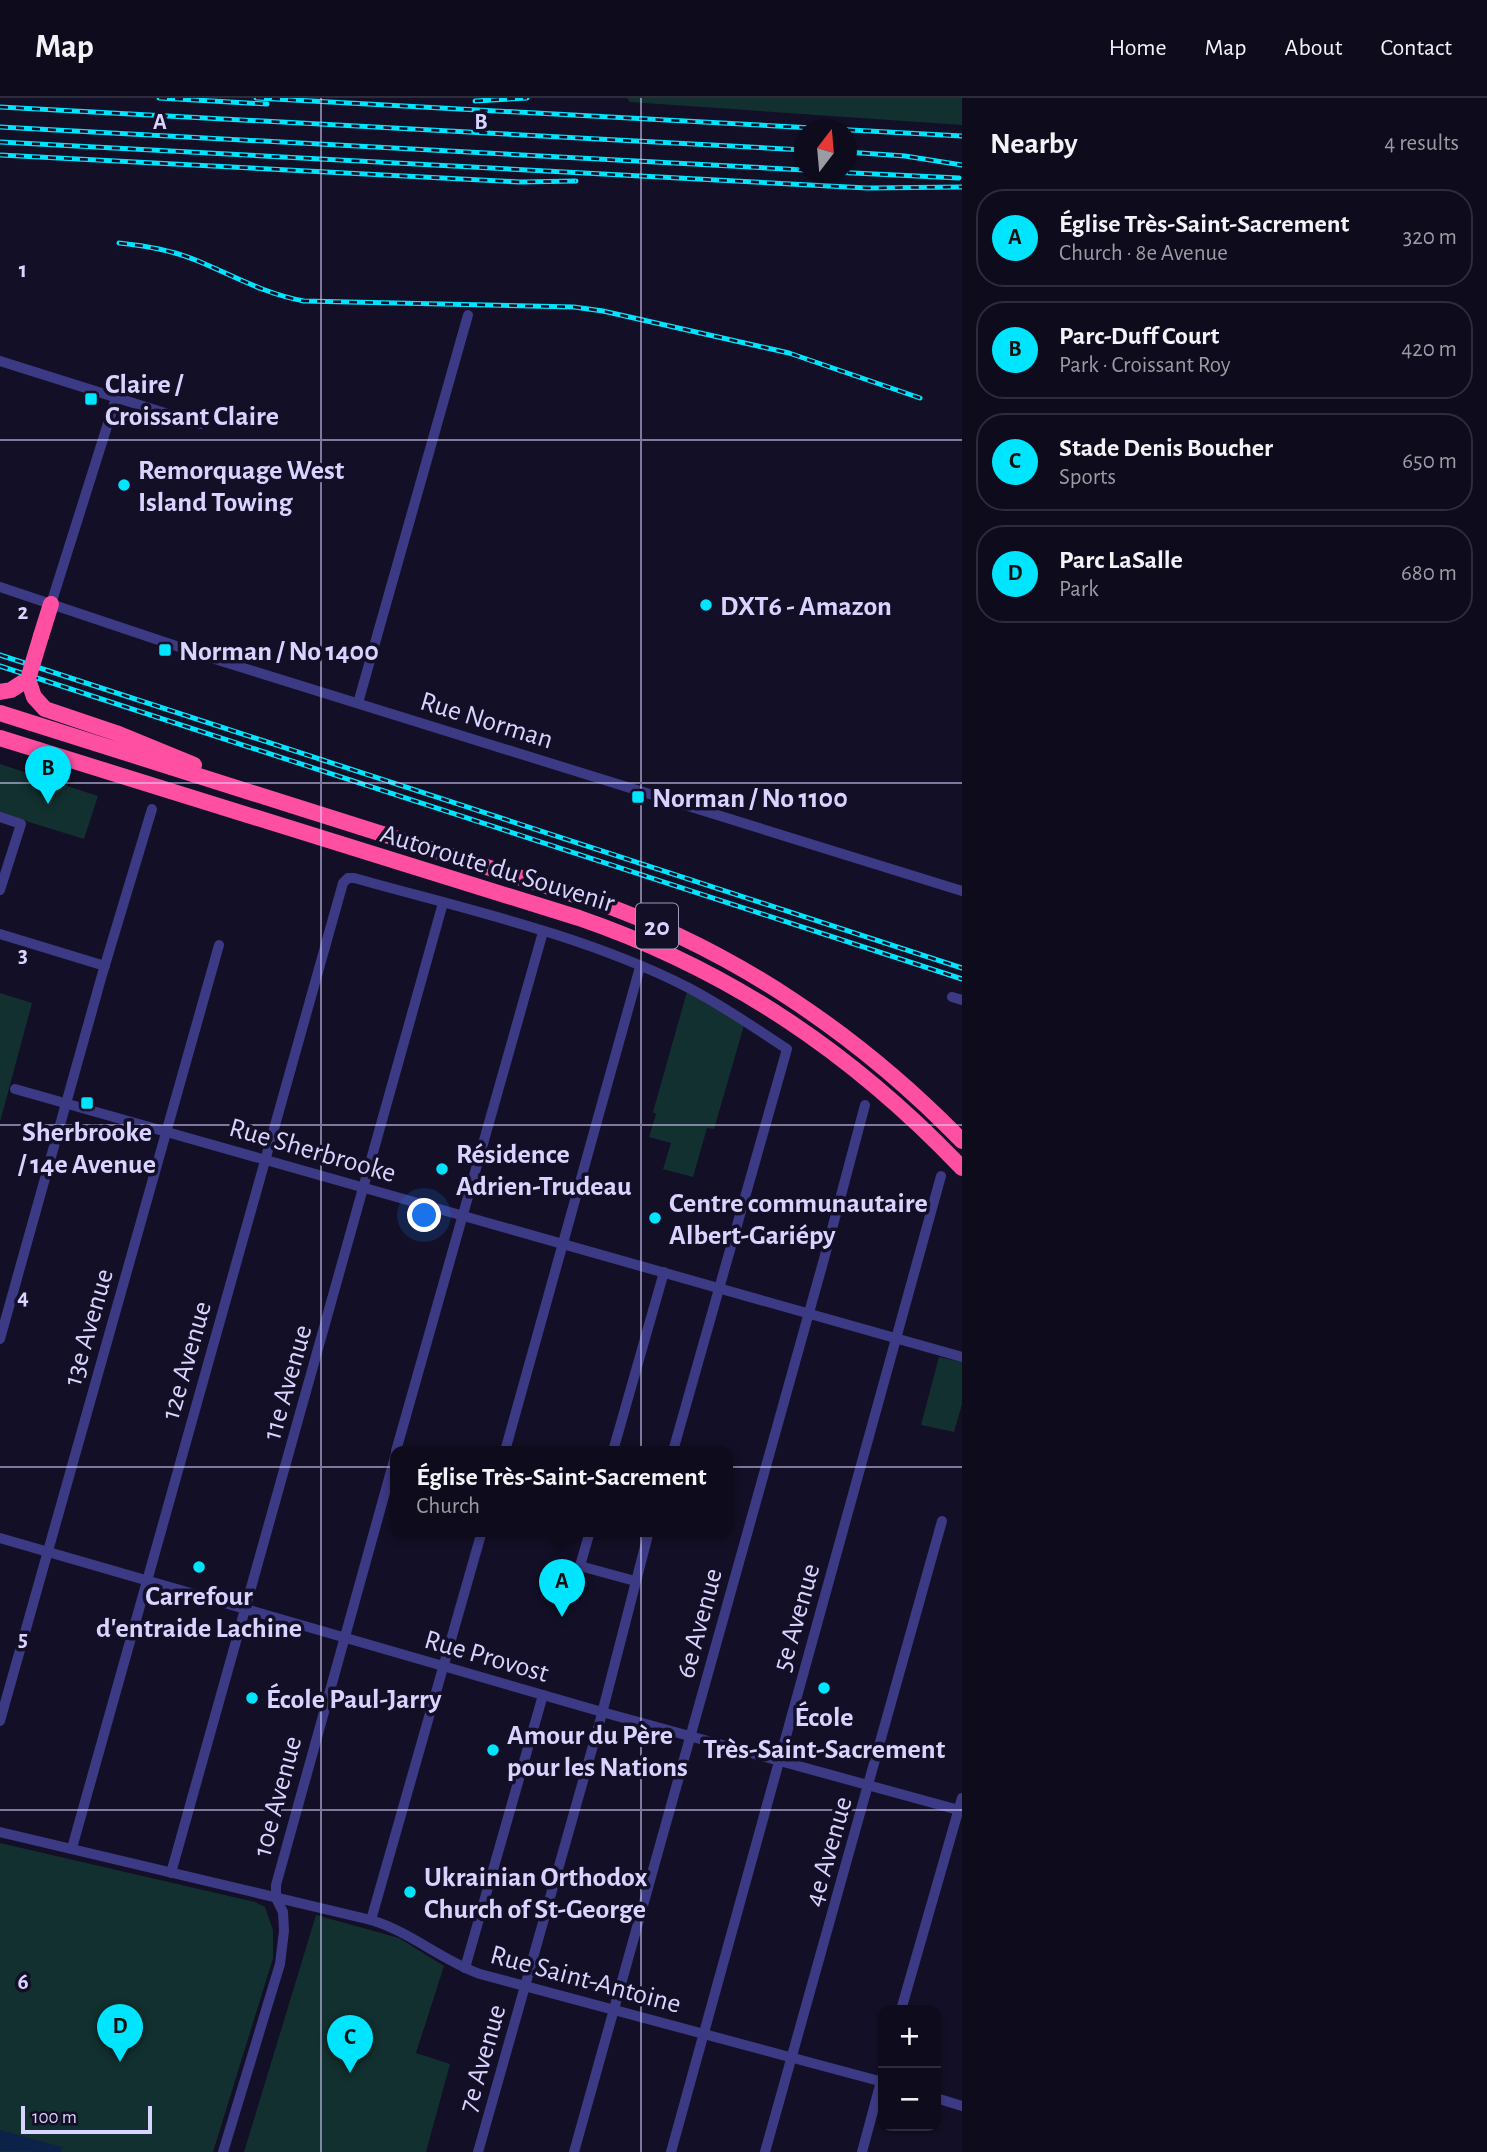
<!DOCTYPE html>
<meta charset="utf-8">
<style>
:root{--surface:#0e0b1c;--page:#171425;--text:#f1f3f6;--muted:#9b9ba3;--line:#2e2b3b;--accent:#00e5ff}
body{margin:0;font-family:"Alegreya Sans",sans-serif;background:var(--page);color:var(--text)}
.controls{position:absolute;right:21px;bottom:21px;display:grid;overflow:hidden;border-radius:14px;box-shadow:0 2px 5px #0004}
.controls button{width:63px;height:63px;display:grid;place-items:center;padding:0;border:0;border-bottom:2px solid var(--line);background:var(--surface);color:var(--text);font:35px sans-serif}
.compass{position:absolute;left:794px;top:21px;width:63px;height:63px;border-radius:50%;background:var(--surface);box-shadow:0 2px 5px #0004;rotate:16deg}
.scale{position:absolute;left:21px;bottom:18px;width:131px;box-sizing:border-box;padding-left:7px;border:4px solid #d9d4ff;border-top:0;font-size:19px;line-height:24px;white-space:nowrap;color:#d9d4ff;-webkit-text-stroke:5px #130f26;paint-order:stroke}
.you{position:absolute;left:425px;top:1118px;width:24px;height:24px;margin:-18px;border:5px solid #fff;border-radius:50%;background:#1a73e8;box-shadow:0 0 0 10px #1a73e833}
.badge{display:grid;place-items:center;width:46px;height:46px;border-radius:50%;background:var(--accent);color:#111;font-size:23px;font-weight:700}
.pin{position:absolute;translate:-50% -58px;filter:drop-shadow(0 2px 4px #0008)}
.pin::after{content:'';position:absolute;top:37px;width:24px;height:21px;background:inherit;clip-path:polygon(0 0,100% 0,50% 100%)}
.popup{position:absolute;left:390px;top:1348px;width:343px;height:91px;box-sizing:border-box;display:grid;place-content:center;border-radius:14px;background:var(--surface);filter:drop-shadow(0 2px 5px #0005);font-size:23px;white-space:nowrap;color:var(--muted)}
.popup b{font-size:26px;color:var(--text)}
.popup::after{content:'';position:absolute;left:50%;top:100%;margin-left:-14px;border:14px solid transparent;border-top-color:var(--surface)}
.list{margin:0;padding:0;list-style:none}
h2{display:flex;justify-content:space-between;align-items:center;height:91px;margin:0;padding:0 28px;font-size:30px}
h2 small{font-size:23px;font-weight:400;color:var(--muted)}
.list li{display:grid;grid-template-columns:46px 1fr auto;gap:21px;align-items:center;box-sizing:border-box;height:98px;margin:0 14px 14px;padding:0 14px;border:2px solid var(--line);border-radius:28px}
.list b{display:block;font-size:26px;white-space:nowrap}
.list p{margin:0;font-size:23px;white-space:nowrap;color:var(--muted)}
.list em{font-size:23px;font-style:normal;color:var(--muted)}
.map{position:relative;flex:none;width:962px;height:2054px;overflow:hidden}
header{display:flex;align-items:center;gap:42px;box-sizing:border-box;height:98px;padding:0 35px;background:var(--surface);border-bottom:2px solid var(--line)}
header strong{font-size:33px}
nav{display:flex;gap:38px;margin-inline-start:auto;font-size:24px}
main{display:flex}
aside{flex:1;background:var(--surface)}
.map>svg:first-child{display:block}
.green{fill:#12302f}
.water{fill:#0c2248}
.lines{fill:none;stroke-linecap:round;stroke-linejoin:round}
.minor{stroke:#3d3a85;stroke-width:10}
.highway{stroke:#ff4fa3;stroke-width:16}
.rail-casing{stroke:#00e5ff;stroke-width:5}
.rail{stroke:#130f26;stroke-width:2.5;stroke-dasharray:8;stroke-linecap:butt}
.highway-bridge{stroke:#ff4fa3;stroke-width:16}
.grid{fill:none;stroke:#d9d4ff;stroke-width:2;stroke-opacity:0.55}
.poi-dot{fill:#00e5ff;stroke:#130f26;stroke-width:2.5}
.labels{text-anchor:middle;stroke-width:7;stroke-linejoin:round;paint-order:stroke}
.shield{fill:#130f26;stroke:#9e99be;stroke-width:2}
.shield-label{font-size:26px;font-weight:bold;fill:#d9d4ff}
.poi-label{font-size:28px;font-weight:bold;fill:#d9d4ff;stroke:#130f26;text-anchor:start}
.street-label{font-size:28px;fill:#d9d4ff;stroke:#130f26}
.grid-label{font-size:23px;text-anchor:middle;font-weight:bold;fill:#d9d4ff;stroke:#130f26;stroke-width:7;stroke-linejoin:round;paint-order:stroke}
</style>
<header>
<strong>Map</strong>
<nav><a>Home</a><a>Map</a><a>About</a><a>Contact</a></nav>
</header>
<main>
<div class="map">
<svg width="962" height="2054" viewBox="0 0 962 2054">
<rect width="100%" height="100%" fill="#130f26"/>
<!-- green -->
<g class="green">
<path d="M 627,0 L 962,0 L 962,27 L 630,4 Z"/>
<path d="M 0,666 L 98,698 L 84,741 L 0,715 Z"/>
<path d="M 688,890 L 745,924 L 714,1031 L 707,1030 L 693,1079 L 663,1071 L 671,1045 L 649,1039 L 656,1016 L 653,1014 Z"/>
<path d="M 0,895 L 32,905 L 0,1024 Z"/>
<path d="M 939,1259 L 962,1264 L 962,1306 L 954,1334 L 921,1327 Z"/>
<path d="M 0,1745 L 255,1804 L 265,1809 L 273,1832 L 273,1860 L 213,2054 L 0,2054 Z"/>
<path d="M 316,1817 L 399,1840 L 444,1868 L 416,1955 L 450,1966 L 426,2054 L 244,2054 Z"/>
</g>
<!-- water -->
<path class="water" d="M 0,2032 L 62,2049 L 61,2054 L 0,2053 Z"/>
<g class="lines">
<!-- minor -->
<g class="minor">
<path d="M 0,263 L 200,326"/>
<path d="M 0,489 L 221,563 L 962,793"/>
<path d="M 51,506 L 116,300"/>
<path d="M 358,605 L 468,217"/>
<path d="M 0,719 L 21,726 L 0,792"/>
<path d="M 0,836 L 105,868"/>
<path d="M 952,899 L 962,902"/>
<path d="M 15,991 L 962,1259"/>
<path d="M 0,1241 L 102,877 L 152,711"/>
<path d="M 396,1353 L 543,834"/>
<path d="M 505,1353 L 640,869"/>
<path d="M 613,1353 L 664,1174"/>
<path d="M 590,1433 L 580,1468 L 635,1483"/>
<path d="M 0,1440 L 602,1614 L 962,1713"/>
<path d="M 0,1623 L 219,847"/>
<path d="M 0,1734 L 371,1822 C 411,1834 441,1862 480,1876 L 883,1984"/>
<path d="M 72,1750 L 343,785 L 348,780 L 354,780 C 465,811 584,837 687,889 C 722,907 755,930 787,951 L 673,1353"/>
<path d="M 171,1775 L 443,805"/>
<path d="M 371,1822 L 482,1433"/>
<path d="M 465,1870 L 543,1597"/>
<path d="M 901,1912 L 962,1700"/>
<path d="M 936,2000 L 962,2008"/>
<path d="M 223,2054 L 280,1866 L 284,1833 L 283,1814 L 276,1800 L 276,1787 L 396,1355"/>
<path d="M 478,2054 L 600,1623 L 649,1433"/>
<path d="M 574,2054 L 824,1161 L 865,1007"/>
<path d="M 671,2054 L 941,1078"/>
<path d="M 765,2054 L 942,1423"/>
<path d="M 862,2054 L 883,1976"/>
</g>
<!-- highway -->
<g class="highway">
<path d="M 41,538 L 51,506"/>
<path d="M 0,594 L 11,592 L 28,581 L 34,599 L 45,611 L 116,635 L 194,667"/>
<path d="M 0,615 L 594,803 C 734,852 859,937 962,1043"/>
<path d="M 0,640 L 579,820 C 730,872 852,955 962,1070"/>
</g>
<!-- rail casing -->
<g class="rail-casing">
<g id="rail">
<path d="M 159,0 L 267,6"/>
<path d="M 256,0 L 962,38"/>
<path d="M 475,3 L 527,0"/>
<path d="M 0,9 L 804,52"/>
<path d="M 0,29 L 804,72"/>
<path d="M 0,44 L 867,90 L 962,89"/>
<path d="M 846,54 L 905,58 L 962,67"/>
<path d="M 0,57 L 520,84 L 576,83"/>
<path d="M 832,74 L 959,80"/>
<path d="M 119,145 C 146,148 172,152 198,163 C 234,178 265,196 304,203 L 574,209 L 603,213 L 789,255 L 920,300"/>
<path d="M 0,557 L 962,870"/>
<path d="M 0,568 L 962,881"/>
</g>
</g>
<!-- rail -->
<use href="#rail" class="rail"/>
<!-- highway-bridge -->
<path class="highway-bridge" d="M 28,581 L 41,538"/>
</g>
<!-- grid -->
<path class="grid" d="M 321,0 L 321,2054M 641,0 L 641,2054M 0,342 L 962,342M 0,685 L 962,685M 0,1027 L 962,1027M 0,1369 L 962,1369M 0,1712 L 962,1712"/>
<!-- markers -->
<g class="poi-dot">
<rect x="84" y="294" width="14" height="14" rx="3.5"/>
<circle cx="124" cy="387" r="7"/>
<circle cx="706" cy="507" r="7"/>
<rect x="158" y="545" width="14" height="14" rx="3.5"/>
<rect x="631" y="692" width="14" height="14" rx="3.5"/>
<rect x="80" y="998" width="14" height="14" rx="3.5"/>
<circle cx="442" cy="1071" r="7"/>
<circle cx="655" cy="1120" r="7"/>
<circle cx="199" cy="1469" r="7"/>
<circle cx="824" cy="1590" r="7"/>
<circle cx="252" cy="1600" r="7"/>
<circle cx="493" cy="1652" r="7"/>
<circle cx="410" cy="1794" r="7"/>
</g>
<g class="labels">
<!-- shield labels -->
<rect class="shield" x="636" y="805.5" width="42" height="45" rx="5"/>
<g class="shield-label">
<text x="657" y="837">20</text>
</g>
<!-- poi labels -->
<g class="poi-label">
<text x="105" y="295">Claire /<tspan x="105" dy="32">Croissant Claire</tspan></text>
<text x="138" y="381">Remorquage West<tspan x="138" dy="32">Island Towing</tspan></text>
<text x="720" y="517">DXT6 - Amazon</text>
<text x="179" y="562">Norman / No 1400</text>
<text x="652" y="709">Norman / No 1100</text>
<text x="87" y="1043" text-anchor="middle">Sherbrooke<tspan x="87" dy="32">/ 14e Avenue</tspan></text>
<text x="456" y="1065">Résidence<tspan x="456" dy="32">Adrien-Trudeau</tspan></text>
<text x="669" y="1114">Centre communautaire<tspan x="669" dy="32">Albert-Gariépy</tspan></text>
<text x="199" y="1507" text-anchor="middle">Carrefour<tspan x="199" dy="32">d'entraide Lachine</tspan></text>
<text x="266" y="1610">École Paul-Jarry</text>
<text x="824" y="1628" text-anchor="middle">École<tspan x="824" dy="32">Très-Saint-Sacrement</tspan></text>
<text x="507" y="1646">Amour du Père<tspan x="507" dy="32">pour les Nations</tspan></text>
<text x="424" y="1788">Ukrainian Orthodox<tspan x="424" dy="32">Church of St-George</tspan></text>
</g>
<!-- street labels -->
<g class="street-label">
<text transform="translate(487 621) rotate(17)" y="10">Rue Norman</text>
<text transform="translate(498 769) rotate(17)" y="10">Autoroute du Souvenir</text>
<text transform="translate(313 1051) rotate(16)" y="10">Rue Sherbrooke</text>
<text transform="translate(87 1229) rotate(-74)" y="10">13e Avenue</text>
<text transform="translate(185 1262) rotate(-74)" y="10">12e Avenue</text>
<text transform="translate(286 1284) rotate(-74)" y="10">11e Avenue</text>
<text transform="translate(795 1519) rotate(-74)" y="10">5e Avenue</text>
<text transform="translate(698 1525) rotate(-75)" y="10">6e Avenue</text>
<text transform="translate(487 1557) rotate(16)" y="10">Rue Provost</text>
<text transform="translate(276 1698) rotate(-75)" y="10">10e Avenue</text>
<text transform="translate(827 1753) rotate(-74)" y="10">4e Avenue</text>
<text transform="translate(586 1880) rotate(15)" y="10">Rue Saint-Antoine</text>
<text transform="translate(481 1960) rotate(-74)" y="10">7e Avenue</text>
</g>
</g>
<g class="grid-label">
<text x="160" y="31">A</text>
<text x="481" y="31">B</text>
<text x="23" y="179">1</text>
<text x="23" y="521">2</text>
<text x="23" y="864">3</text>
<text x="23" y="1206">4</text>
<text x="23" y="1548">5</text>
<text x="23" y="1891">6</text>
</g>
</svg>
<div class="controls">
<button>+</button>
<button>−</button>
</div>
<svg class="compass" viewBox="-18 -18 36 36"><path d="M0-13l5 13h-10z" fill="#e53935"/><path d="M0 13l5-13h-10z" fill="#9b9ba3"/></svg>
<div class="scale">100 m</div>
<div class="you"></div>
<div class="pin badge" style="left:562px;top:1519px">A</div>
<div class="popup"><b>Église Très-Saint-Sacrement</b>Church</div>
<div class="pin badge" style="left:48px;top:706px">B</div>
<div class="pin badge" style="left:350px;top:1975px">C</div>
<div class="pin badge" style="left:120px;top:1964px">D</div>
</div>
<aside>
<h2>Nearby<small>4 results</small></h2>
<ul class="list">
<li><span class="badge">A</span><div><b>Église Très-Saint-Sacrement</b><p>Church · 8e Avenue</p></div><em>320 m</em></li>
<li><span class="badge">B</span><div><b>Parc-Duff Court</b><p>Park · Croissant Roy</p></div><em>420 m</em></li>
<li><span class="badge">C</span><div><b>Stade Denis Boucher</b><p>Sports</p></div><em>650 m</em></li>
<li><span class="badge">D</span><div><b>Parc LaSalle</b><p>Park</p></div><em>680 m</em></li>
</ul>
</aside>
</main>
